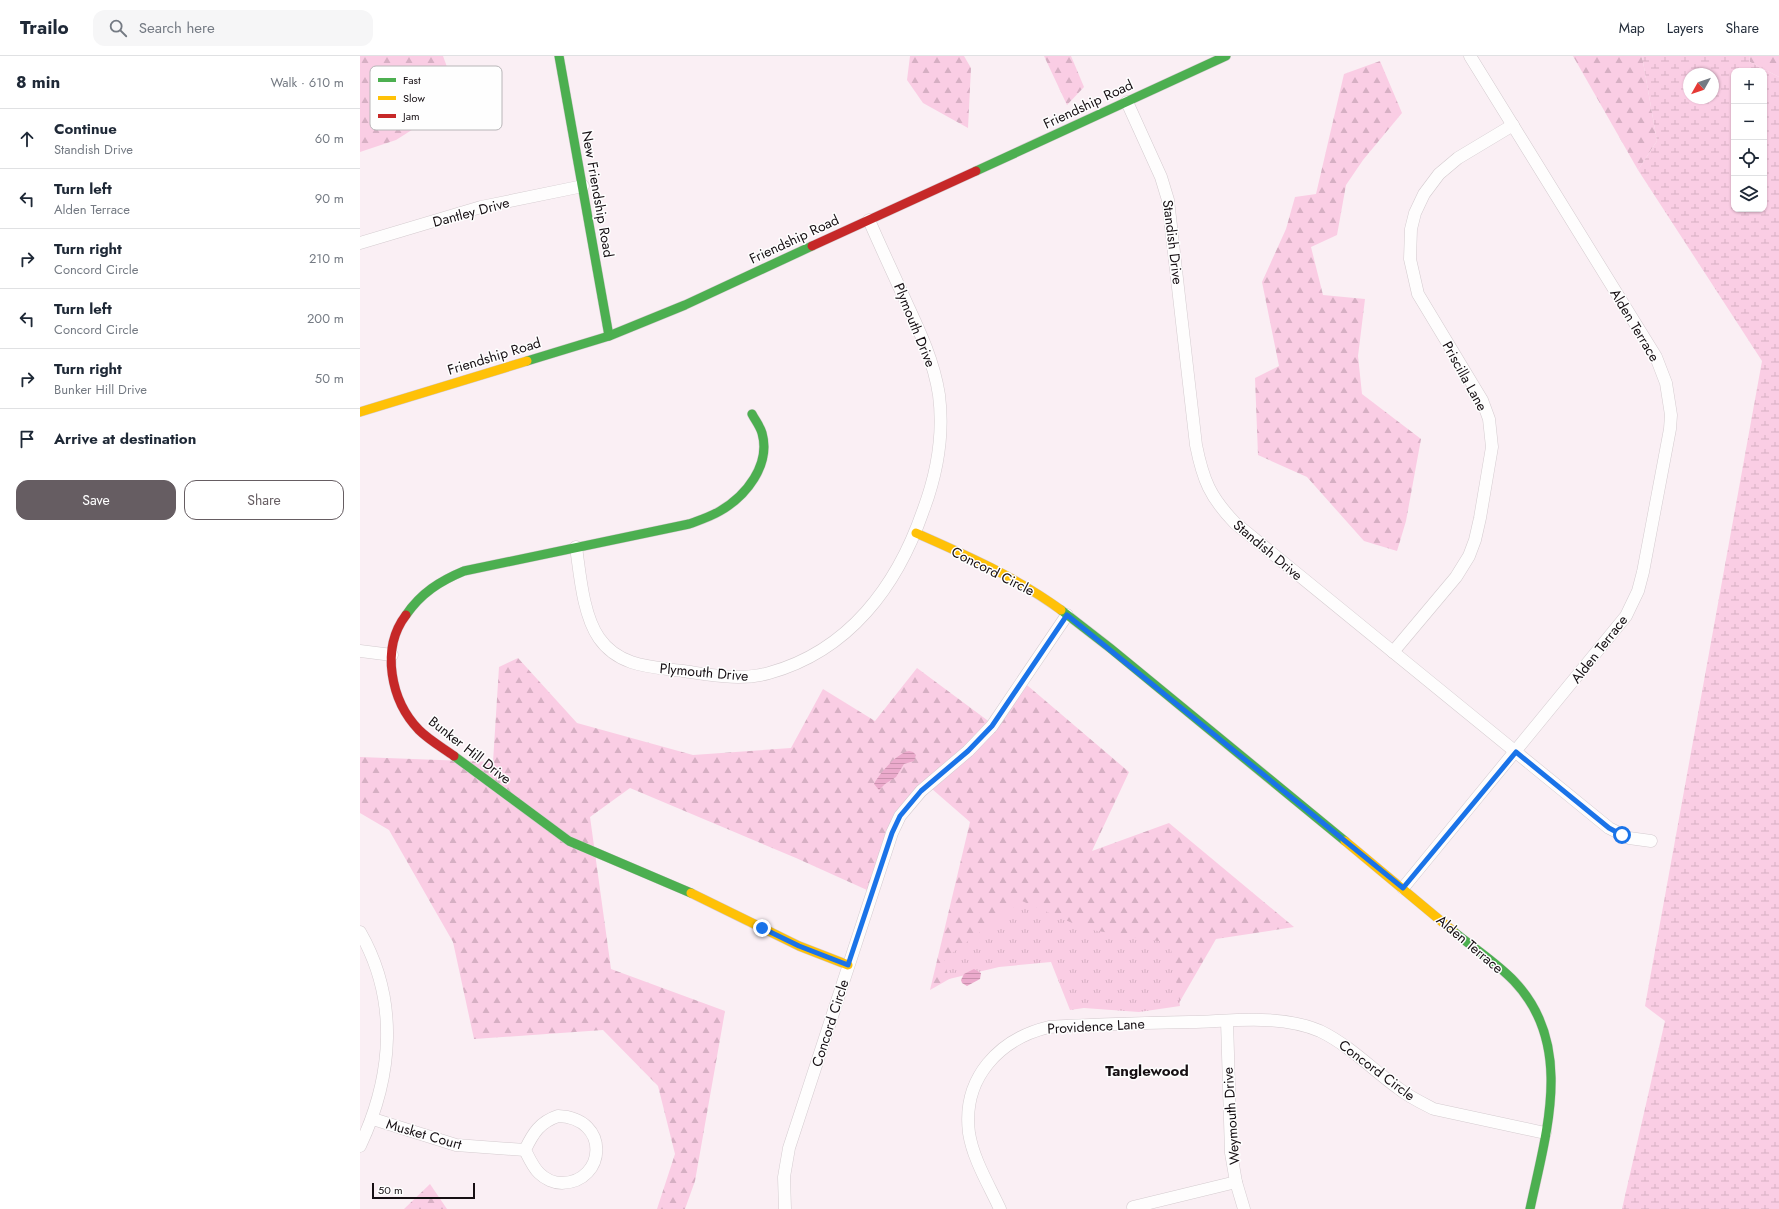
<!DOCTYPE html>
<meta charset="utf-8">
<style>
:root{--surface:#fff;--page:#f6f6f7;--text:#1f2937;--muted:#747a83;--line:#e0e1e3;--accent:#665d62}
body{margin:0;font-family:Jost,sans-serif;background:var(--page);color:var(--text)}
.controls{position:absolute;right:12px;top:12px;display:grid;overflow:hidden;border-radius:8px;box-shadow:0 1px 3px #0004}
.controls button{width:36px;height:36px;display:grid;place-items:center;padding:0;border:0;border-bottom:1px solid var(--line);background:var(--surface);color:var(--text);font:20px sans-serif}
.compass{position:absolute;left:1323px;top:12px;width:36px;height:36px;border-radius:50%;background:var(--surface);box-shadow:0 1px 3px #0004;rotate:230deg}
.scale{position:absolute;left:12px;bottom:10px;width:103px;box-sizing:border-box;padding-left:4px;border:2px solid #160f13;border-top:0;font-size:11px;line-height:14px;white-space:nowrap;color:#160f13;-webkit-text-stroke:3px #fefefe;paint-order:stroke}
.stop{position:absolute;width:12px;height:12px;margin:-9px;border:3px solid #1a73e8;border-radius:50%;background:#fff}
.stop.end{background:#1a73e8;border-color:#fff;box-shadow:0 1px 4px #0008}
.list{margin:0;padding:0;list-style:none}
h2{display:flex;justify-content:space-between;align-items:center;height:52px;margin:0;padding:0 16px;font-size:17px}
h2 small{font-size:13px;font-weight:400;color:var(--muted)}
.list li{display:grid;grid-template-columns:26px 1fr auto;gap:12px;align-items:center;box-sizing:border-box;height:60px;padding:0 16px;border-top:1px solid var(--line)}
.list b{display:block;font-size:15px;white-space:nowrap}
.list p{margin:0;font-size:13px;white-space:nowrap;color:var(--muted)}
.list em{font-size:13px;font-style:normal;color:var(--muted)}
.actions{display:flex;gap:8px;padding:12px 16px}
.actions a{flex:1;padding:9px 0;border:1px solid var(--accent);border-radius:12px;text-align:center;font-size:14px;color:var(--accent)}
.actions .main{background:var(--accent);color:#fff}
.icon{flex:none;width:22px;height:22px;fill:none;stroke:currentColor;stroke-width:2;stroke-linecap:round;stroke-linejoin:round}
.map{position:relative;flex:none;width:1419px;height:1153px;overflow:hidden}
header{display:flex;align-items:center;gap:24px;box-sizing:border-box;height:56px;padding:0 20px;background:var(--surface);border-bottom:1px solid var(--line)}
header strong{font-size:19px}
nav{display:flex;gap:22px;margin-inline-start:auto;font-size:14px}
.search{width:280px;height:36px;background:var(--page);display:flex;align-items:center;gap:10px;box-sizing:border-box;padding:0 14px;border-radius:12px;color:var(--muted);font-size:15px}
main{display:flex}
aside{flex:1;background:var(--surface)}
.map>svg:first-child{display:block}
.forest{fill:url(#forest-firs)}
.wetland{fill:url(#wetland-marsh);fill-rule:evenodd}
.park{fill:url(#park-tufts)}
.water{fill:url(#water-rules)}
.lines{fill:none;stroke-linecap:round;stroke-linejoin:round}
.street-casing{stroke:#d4cbcf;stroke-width:13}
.fast-casing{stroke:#d4cbcf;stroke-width:10}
.slow-casing{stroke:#d4cbcf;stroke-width:10}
.jam-casing{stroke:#d4cbcf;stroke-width:10}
.street{stroke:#fefdfd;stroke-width:12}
.fast{stroke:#4caf50;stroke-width:9}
.slow{stroke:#ffc107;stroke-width:9}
.jam{stroke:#c62828;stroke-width:9}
.route{stroke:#1a73e8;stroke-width:5}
.labels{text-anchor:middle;stroke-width:3;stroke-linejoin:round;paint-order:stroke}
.street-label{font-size:14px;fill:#160f13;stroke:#fefefe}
.neighbourhood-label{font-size:15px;font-weight:bold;fill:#160f13;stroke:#fefefe}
.key{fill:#fefefe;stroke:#b8b6b8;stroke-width:1}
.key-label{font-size:11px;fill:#160f13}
</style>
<header>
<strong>Trailo</strong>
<div class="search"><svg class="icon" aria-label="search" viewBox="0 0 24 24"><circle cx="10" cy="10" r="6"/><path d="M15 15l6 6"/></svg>Search here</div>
<nav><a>Map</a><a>Layers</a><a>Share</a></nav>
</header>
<main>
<aside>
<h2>8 min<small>Walk · 610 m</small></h2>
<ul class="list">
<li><svg class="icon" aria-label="ahead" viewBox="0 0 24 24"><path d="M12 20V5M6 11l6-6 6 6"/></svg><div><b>Continue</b><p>Standish Drive</p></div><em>60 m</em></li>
<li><svg class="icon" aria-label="left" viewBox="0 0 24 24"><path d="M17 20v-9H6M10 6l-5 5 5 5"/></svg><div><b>Turn left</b><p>Alden Terrace</p></div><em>90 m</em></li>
<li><svg class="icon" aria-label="right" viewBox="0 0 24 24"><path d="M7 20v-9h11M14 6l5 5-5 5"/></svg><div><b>Turn right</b><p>Concord Circle</p></div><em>210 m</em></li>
<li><svg class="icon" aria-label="left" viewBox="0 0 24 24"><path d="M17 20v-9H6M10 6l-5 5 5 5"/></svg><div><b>Turn left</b><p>Concord Circle</p></div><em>200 m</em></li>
<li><svg class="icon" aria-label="right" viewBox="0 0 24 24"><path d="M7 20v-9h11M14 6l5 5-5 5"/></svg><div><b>Turn right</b><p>Bunker Hill Drive</p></div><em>50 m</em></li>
<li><svg class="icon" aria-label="arrive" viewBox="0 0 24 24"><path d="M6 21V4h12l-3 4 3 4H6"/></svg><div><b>Arrive at destination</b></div></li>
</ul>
<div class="actions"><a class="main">Save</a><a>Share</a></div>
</aside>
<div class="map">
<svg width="1419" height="1153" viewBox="0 0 1419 1153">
<defs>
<pattern id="forest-firs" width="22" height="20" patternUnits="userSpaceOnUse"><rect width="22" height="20" fill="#facde4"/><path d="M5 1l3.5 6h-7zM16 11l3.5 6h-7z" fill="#d6afc3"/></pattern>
<pattern id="wetland-marsh" width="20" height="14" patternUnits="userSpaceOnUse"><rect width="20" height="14" fill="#facde4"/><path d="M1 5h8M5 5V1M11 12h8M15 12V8" fill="none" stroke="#d6afc3"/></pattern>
<pattern id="park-tufts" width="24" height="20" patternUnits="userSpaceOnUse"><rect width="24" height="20" fill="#facde4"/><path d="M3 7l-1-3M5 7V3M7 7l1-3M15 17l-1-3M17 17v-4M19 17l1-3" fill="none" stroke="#d6afc3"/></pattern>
<pattern id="water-rules" width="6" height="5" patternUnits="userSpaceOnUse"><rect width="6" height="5" fill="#ebaacc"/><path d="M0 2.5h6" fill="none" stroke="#c991ae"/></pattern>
</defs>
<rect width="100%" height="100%" fill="#faeff4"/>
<!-- forest -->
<g class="forest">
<path d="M 0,0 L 83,0 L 99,44 L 36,84 L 0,96 Z"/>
<path d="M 550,0 L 604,0 L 611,12 L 608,72 L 563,47 L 547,24 Z"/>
<path d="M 684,0 L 711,0 L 724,31 L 707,49 Z"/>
<path d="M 1213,0 L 1282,0 L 1297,85 L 1278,114 Z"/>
<path d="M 1389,0 L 1419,0 L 1419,21 L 1390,6 Z"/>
<path d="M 1020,5 L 1042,57 L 1003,104 L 986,129 L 977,179 L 951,191 L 963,239 L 1005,243 L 998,300 L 1002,338 L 1061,383 L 1046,465 L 1037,495 L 1004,485 L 947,421 L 898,399 L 895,322 L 919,310 L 902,226 L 926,173 L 935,141 L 956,138 L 984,18 Z"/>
<path d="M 158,602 L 217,667 L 333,699 L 431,692 L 463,633 L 515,665 L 557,612 L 631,667 L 661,624 L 769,716 L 732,795 L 809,767 L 934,871 L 856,883 L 819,947 L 687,884 L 605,914 L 570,934 L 610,766 L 564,726 L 507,834 L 436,802 L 270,732 L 230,761 L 251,913 L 365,955 L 335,1125 L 325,1153 L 297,1153 L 315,1098 L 298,1030 L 243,974 L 114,983 L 93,886 L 29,774 L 0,757 L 0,701 L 133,706 L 139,611 Z"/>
<path d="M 70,1128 L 87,1153 L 44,1153 Z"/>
</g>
<!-- wetland -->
<path class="wetland" d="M 1282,0 L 1389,0 L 1390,6 L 1419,21 L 1419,1153 L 1262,1153 L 1305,965 L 1285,950 L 1402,305 L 1278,114 L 1297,85 ZM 1374,15 L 1404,15 L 1404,153 L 1374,153 ZM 1329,18 L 1353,18 L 1353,42 L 1329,42 Z"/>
<!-- park -->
<path class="park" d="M 662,845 L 726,873 L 810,887 L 820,950 L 779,956 L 724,952 L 710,954 L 691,906 L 639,911 L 589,923 L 584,903 Z"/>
<!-- water -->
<g class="water">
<path d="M 549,695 L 553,696 L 556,699 L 554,705 L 544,708 L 536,721 L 525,728 L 519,734 L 514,728 C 519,718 537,697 549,695 Z"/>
<path d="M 614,913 L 621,917 L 620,923 L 607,930 L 602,927 L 601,924 L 604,918 Z"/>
</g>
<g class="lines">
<!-- street casing -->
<g class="street-casing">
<g id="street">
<path d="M 767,46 L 801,121 L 808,144 L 836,389 C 843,424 850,441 875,467 L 1249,772 L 1269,782 L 1291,785"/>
<path d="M 0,187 L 121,151 L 223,130"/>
<path d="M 216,491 C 220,519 223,559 239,582 C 259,611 292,611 323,615 C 352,619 381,625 409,617 C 489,595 537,530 563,455 C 577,418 584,378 579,339 C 574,306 560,276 546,246 C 534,219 521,192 509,164"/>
<path d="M 0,595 L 32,599"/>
<path d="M 1033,596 L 1096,521 L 1109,500 L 1115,484 L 1120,462 L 1132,391 L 1129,363 L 1122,344 L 1058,238 L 1050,203 L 1051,173 L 1055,157 L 1064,138 L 1079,118 L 1098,102 L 1153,69"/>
<path d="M 1043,832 L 1266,560 L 1278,535 L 1283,516 L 1310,373 L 1311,359 L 1306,327 L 1296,301 L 1110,0"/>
<path d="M 0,876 C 39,944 33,1020 0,1090"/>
<path d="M 867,965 L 871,1097 L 876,1126 L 884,1153"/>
<path d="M 198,1060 C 251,1062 246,1126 202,1127 C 194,1127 185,1123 179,1117 C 173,1111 169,1102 165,1094 C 173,1077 180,1066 198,1060 Z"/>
<path d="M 13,1063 L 96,1089 L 165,1094"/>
<path d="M 773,1151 L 876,1126"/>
<path d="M 425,1153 L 424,1121 L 429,1092 L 532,777 L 540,760 L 561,735 L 608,695 L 632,670 L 707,559"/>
<path d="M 640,1153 C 629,1129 613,1103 609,1077 C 602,1022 639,983 689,971 C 736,968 784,967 831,966 C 873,965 920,958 960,975 C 989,989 1012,1013 1038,1032 C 1049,1041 1062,1047 1074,1053 L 1185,1077"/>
</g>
</g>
<!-- fast casing -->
<g class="fast-casing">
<g id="fast">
<path d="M 199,0 L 249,280"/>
<path d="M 616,115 L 866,0"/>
<path d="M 167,305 L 249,280 L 325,249 L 452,190"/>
<path d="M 701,554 L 750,592 L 985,785"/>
<path d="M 46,559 C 61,537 80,525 104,515 L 329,468 C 340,464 350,461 360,455 C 386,440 411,409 402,377 C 400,370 395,364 392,358"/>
<path d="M 94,700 L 209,785 L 331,837"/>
<path d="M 1093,875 C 1112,891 1137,907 1154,925 C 1215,989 1186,1077 1170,1153"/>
</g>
</g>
<!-- slow casing -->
<g class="slow-casing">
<g id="slow">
<path d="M 0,356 L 167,305"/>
<path d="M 556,477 C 606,499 656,521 701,554"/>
<path d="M 985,785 L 1093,875"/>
<path d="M 331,837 L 439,890 L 488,909"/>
</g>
</g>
<!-- jam casing -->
<g class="jam-casing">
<g id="jam">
<path d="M 452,190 L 616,115"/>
<path d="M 46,559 C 20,593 31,645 59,674 C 69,684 83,692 94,700"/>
</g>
</g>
<!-- street -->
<use href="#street" class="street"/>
<!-- fast -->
<use href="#fast" class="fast"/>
<!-- slow -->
<use href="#slow" class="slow"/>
<!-- jam -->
<use href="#jam" class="jam"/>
</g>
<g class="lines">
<!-- route -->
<path class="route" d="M 402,872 L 439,890 L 488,909 L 532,777 L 540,760 L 561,735 L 608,695 L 632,670 L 707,559 L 1043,832 L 1156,696 L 1249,772 L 1262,779"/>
</g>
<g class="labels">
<!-- street labels -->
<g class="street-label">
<text transform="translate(728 48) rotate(-25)" y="5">Friendship Road</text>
<text transform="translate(238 138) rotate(80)" y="5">New Friendship Road</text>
<text transform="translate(111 156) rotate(-15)" y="5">Dantley Drive</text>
<text transform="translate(434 183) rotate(-25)" y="5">Friendship Road</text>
<text transform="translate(813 186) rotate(83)" y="5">Standish Drive</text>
<text transform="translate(555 269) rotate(68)" y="5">Plymouth Drive</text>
<text transform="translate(1275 269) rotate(59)" y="5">Alden Terrace</text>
<text transform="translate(134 300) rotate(-17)" y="5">Friendship Road</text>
<text transform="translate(1105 320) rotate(61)" y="5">Priscilla Lane</text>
<text transform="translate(908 494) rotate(40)" y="5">Standish Drive</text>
<text transform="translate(633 515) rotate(27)" y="5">Concord Circle</text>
<text transform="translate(1239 593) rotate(-52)" y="5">Alden Terrace</text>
<text transform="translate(344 616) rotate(5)" y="5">Plymouth Drive</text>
<text transform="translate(110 694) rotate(38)" y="5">Bunker Hill Drive</text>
<text transform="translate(1110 888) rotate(40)" y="5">Alden Terrace</text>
<text transform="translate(470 967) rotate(-72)" y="5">Concord Circle</text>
<text transform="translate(736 970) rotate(-3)" y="5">Providence Lane</text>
<text transform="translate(1017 1014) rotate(37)" y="5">Concord Circle</text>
<text transform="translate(871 1060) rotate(-94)" y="5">Weymouth Drive</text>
<text transform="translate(64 1078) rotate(16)" y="5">Musket Court</text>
</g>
<!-- neighbourhood labels -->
<g class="neighbourhood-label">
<text x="787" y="1020">Tanglewood</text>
</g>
</g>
<!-- legend -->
<rect x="10" y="10" width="132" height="64" rx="6" class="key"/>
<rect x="18" y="22" width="18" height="4" fill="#4caf50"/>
<rect x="18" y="40" width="18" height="4" fill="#ffc107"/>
<rect x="18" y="58" width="18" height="4" fill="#c62828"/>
<g class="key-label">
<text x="43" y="28">Fast</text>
<text x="43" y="46">Slow</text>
<text x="43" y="64">Jam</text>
</g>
</svg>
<div class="controls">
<button>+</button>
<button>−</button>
<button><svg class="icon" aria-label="locate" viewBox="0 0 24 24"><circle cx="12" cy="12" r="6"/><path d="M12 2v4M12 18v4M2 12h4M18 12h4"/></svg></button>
<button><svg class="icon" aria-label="layers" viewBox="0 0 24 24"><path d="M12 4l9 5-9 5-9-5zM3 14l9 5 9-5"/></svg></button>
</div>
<svg class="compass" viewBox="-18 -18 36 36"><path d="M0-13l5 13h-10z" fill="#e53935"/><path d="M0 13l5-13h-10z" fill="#747a83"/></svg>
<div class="scale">50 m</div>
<div class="stop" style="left:1262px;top:779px"></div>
<div class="stop end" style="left:402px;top:872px"></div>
</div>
</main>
